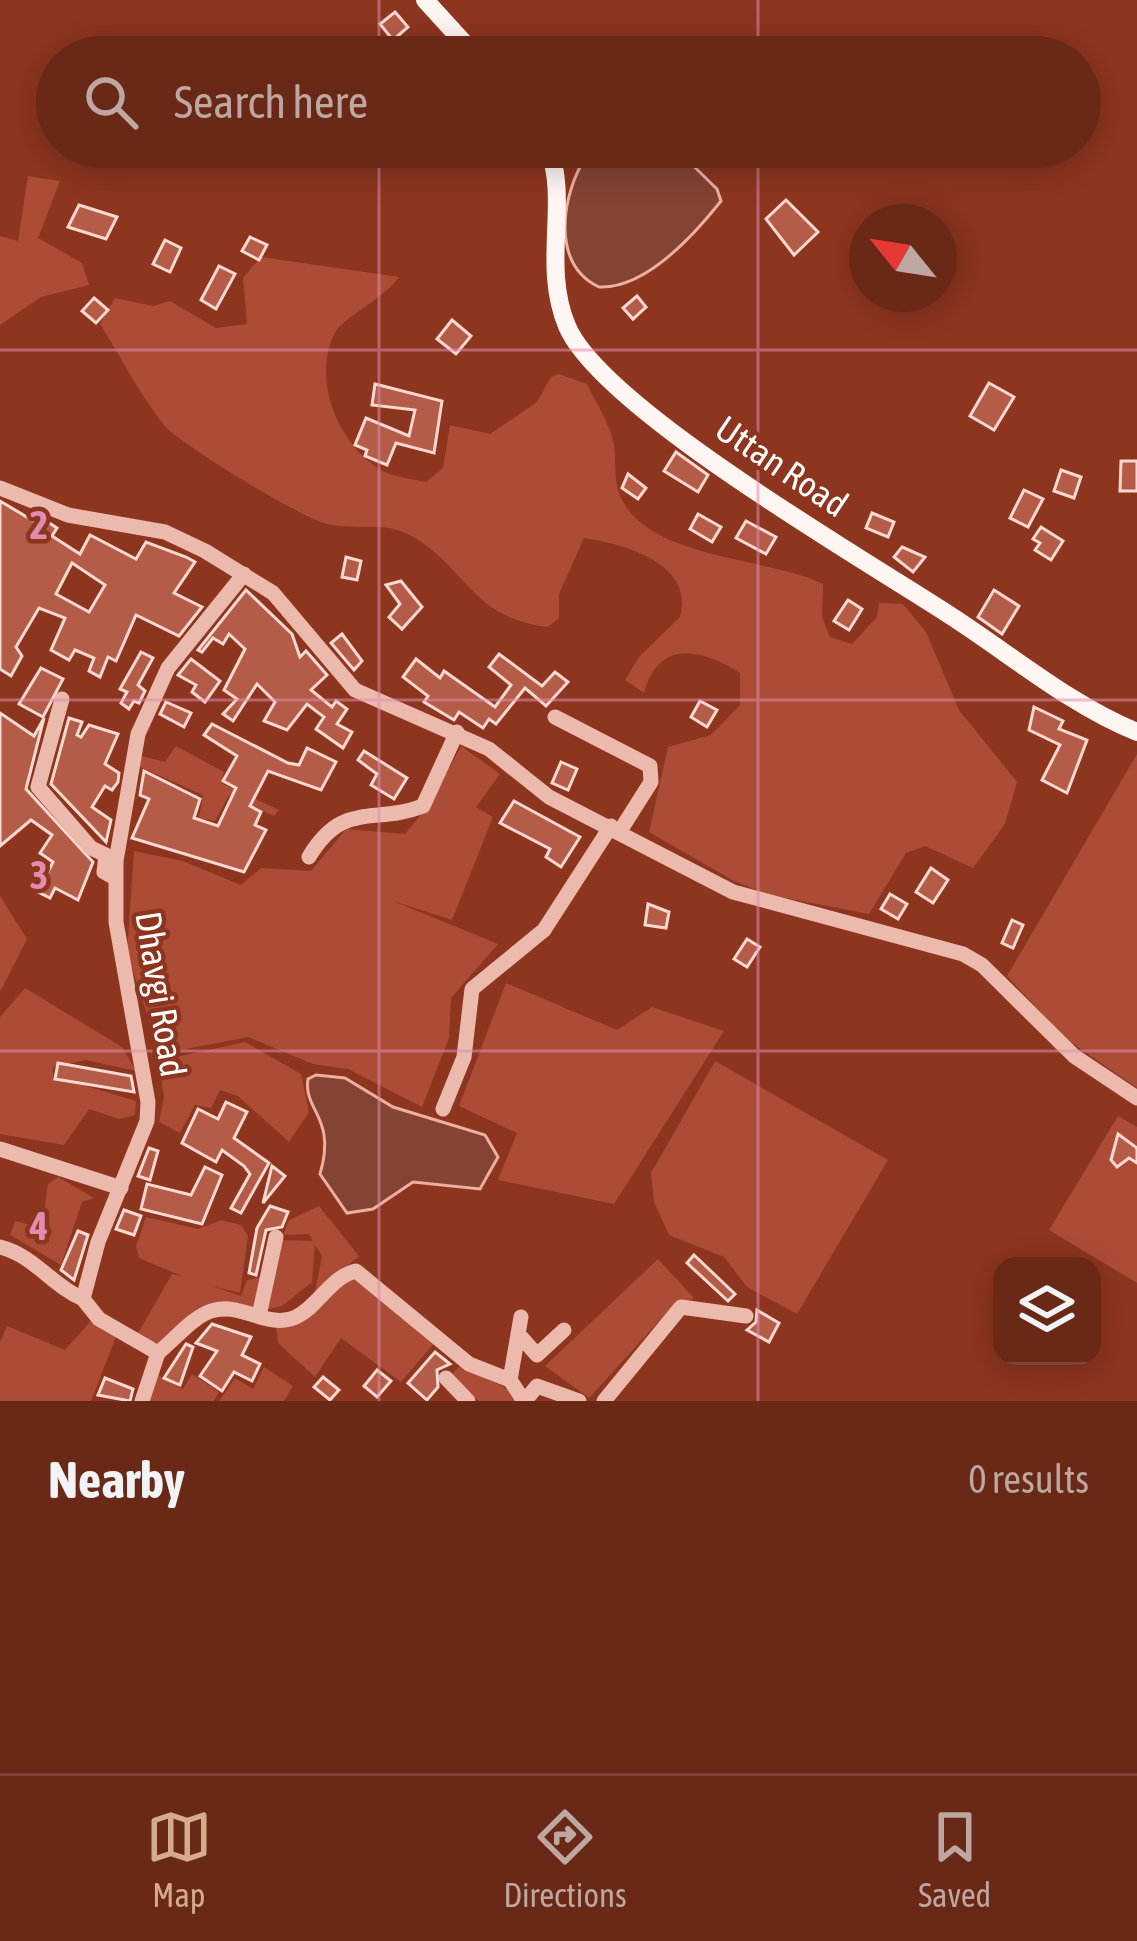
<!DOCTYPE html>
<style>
:root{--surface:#6a2817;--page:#723424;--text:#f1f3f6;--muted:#bea6a1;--line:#7d4436;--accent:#d6ab8b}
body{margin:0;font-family:"Asap Condensed",sans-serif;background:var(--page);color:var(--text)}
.controls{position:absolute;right:36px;bottom:36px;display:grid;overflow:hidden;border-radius:24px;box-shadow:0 6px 30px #0003}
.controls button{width:108px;height:108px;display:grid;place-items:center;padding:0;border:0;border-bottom:3px solid var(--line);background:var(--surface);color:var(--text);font:60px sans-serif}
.compass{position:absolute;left:849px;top:204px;width:108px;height:108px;border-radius:50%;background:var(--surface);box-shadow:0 6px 30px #0003;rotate:300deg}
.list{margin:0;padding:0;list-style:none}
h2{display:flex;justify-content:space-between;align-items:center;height:156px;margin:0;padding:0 48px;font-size:51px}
h2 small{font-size:39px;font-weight:400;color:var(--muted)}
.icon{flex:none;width:66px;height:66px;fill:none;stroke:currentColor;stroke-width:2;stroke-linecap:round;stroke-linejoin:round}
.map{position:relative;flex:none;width:1137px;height:1401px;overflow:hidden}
.search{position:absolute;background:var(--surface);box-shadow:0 6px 30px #0003;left:36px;right:36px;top:36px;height:132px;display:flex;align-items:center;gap:30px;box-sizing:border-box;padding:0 42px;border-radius:66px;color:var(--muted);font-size:45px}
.sheet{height:372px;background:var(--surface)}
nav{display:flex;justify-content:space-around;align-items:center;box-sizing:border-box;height:168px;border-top:3px solid var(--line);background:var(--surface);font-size:33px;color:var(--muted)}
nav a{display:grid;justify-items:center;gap:6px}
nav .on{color:var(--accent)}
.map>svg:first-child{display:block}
.green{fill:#ac4c37}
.water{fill:#844333;stroke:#eeaea0;stroke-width:3}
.building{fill:#b45c48;stroke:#f9d9d2;stroke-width:3;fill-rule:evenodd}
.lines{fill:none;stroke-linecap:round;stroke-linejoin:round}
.minor{stroke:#ecb9ad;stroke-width:15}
.major{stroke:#fff5f2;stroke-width:18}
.grid{fill:none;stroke:#e08cad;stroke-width:3;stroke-opacity:0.55}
.labels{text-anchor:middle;stroke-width:9;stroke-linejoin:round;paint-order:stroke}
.street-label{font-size:36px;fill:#fff;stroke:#8d351f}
.grid-label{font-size:39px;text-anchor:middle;font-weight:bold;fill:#e08cad;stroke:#8d351f;stroke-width:9;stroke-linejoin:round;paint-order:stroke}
</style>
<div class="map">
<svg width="1137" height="1401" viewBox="0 0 1137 1401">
<rect width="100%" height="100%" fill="#8d351f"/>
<!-- green -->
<g class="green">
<path d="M 28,176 L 60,181 L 38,238 L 82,263 L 89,285 L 41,297 L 0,325 L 0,236 L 18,241 Z"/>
<path d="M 261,257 L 399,277 C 384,298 344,318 336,331 C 310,377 338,445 381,470 C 393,477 412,479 426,482 L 443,468 L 450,425 L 490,434 L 537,402 L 551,377 L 559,374 L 587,384 C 596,403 610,424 614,444 C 616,458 614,476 618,490 C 640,560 767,556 823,584 L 822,617 L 830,637 L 852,644 L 877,617 L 879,603 L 903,604 L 926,632 L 959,710 L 1017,782 L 1005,824 L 973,868 L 925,846 L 906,853 L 869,914 L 770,895 L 734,881 L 649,832 L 668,747 L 711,735 L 740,705 L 740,673 C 702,649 659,638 644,693 L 625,680 L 639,657 L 680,617 C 695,563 624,544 584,538 L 559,594 L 559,618 L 548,627 C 475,617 473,580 423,543 C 387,517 366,532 327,524 C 303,519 178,443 164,425 C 139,394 121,357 100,324 L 115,298 L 153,306 L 170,301 L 216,328 L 247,324 L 243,278 Z"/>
<path d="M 176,746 L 224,772 L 221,783 L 279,810 L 274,816 L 229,795 L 215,821 L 199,818 L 203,795 L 138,766 L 142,756 L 165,762 Z"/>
<path d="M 461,746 L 500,774 L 476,807 L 493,817 L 452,920 L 393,901 L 498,944 L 451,998 L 449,1038 L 422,1107 L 348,1069 L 313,1064 L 248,1037 L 160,1054 L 127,953 L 134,851 L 183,861 L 241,885 L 261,868 L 311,871 L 346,829 L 405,834 L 429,805 Z"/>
<path d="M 1137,754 L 1137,1088 L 1065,1038 L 1007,976 Z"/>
<path d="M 0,896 L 27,939 L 0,992 Z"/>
<path d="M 506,983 L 617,1030 L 652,1007 L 724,1031 L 614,1204 L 498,1180 L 517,1133 L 459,1106 Z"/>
<path d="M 25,988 L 122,1047 L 136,1071 L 86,1060 L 53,1067 L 53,1076 L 136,1101 L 135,1115 L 119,1119 L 89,1109 L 64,1145 L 0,1134 L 0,1017 Z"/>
<path d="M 245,1042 L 301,1074 L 309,1112 L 289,1142 L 238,1096 L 220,1090 L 211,1108 L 195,1105 L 180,1133 L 159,1122 L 164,1097 L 158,1061 Z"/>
<path d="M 715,1061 L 888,1160 L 797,1314 L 747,1287 L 724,1257 L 669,1235 L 654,1202 L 651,1173 Z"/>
<path d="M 1118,1116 L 1137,1127 L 1137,1283 L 1049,1230 Z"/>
<path d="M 58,1177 L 94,1198 L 82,1202 L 61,1265 L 10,1235 L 15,1221 L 42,1228 L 48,1184 Z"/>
<path d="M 319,1206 L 359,1256 L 315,1292 L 322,1256 L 315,1245 L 312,1282 L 282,1306 L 266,1310 L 279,1240 L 313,1241 L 309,1234 L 283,1235 L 289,1220 Z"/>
<path d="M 146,1217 L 198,1229 L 221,1220 L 241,1225 L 248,1236 L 240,1293 L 212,1286 L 241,1296 L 247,1280 L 264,1277 L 256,1308 L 213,1304 L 160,1344 L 137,1335 L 172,1274 L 182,1276 L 139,1258 L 136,1246 Z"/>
<path d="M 658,1259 L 694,1298 L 673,1306 L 589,1398 L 545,1366 Z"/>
<path d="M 354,1277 L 436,1341 L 401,1382 L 341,1338 L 315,1377 L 278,1343 L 276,1327 Z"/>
<path d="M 91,1321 L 117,1334 L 91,1401 L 0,1401 L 0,1342 L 7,1326 L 65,1350 Z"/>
<path d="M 463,1363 C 481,1382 503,1380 519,1401 L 479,1401 L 450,1376 Z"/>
<path d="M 264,1367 L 293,1386 L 284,1401 L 219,1401 L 235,1378 L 253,1389 Z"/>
<path d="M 156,1374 L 183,1389 L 192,1374 L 219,1392 L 214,1401 L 145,1401 Z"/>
</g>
<!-- water -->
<g class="water">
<path d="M 619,147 L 674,147 L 717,189 L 721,201 C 694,235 646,289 599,287 C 554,266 560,205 581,165 Z"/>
<path d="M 316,1075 L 345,1078 L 393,1107 L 485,1135 L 498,1157 L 480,1189 L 413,1182 L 373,1209 L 347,1213 L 320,1174 C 337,1117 303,1111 308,1079 Z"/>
</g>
<!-- building -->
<g class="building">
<path d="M 395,12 L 408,27 L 393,40 L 380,24 Z"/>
<path d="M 786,200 L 818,232 L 794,255 L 766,219 Z"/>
<path d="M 79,205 L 117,217 L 106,239 L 68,227 Z"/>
<path d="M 250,237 L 267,245 L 259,260 L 242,251 Z"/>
<path d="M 165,240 L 181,248 L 170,272 L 153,264 Z"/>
<path d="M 219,266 L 235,274 L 216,309 L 201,300 Z"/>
<path d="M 637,296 L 646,307 L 633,319 L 623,308 Z"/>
<path d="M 94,298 L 108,310 L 96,323 L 82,311 Z"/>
<path d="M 452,320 L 471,336 L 456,354 L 437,339 Z"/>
<path d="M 989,383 L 1014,397 L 994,430 L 970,416 Z"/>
<path d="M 375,384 L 442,401 L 434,453 L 396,443 L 387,465 L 365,456 L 367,450 L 355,445 L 366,418 L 409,436 L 415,410 L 372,405 Z"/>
<path d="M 676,452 L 708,475 L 698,492 L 664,471 Z"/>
<path d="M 1121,461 L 1137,461 L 1137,491 L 1120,491 Z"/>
<path d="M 1061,470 L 1081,477 L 1074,498 L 1054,491 Z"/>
<path d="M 628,474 L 646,488 L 638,499 L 622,488 Z"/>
<path d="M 1024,490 L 1043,499 L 1028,527 L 1010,518 Z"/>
<path d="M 0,501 L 42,526 L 46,521 L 57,528 L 52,536 L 80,554 L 90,535 L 136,559 L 146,542 L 186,557 L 195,562 L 174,593 L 202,607 L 179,636 L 136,615 L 116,661 L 108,657 L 100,677 L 89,671 L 94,658 L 75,650 L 69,660 L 51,650 L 65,618 L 39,608 L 16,647 L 22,656 L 11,676 L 0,669 ZM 72,563 L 105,585 L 89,612 L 56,594 Z"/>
<path d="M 872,513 L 894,522 L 888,537 L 866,528 Z"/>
<path d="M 698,514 L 721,527 L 712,542 L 690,529 Z"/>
<path d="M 746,521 L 776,537 L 766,554 L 736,538 Z"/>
<path d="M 1041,527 L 1063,541 L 1051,560 L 1035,550 L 1040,543 L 1033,539 Z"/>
<path d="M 902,547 L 925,557 L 913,572 L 894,557 Z"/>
<path d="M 346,557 L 361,561 L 357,580 L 342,577 Z"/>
<path d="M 401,581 L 422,607 L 402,629 L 389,617 L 400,604 L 386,585 Z"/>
<path d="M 246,590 L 292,634 L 300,657 L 306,651 L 327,675 L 311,690 L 332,707 L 336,701 L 347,709 L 337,724 L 352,732 L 343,748 L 316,729 L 324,717 L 307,704 L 287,730 L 264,721 L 275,702 L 257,684 L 233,721 L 223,714 L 237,699 L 224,690 L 245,649 L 229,634 L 223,644 L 213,638 L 202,652 L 198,650 Z"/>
<path d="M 994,590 L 1019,606 L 1002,634 L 978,617 Z"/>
<path d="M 848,600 L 862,609 L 849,630 L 834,621 Z"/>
<path d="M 342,634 L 362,661 L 354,670 L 331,643 Z"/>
<path d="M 141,652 L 153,658 L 138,685 L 145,691 L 139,703 L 134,701 L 129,709 L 121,703 L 127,692 L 120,689 Z"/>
<path d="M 499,654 L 542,686 L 555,672 L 568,682 L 546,706 L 525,688 L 496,724 L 489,719 L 483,728 L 459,712 L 454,720 L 424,702 L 428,696 L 403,677 L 416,659 L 440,678 L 444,671 L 495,707 L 511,685 L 489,667 Z"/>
<path d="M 191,659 L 220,681 L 205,702 L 192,692 L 196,685 L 178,675 Z"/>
<path d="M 41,668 L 63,679 L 43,717 L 19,704 Z"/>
<path d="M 700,701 L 717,710 L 707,727 L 691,717 Z"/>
<path d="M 166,702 L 191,713 L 184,727 L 160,714 Z"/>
<path d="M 1034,707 L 1063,721 L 1059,729 L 1087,740 L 1067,793 L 1042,780 L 1060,745 L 1029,730 Z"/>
<path d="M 0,713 L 34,736 L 44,718 L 26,789 L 93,862 L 78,900 L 55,888 L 50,898 L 38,892 L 53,862 L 40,853 L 52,835 L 31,820 L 0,846 Z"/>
<path d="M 69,718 L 82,722 L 77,735 L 81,737 L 89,725 L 118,734 L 105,764 L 119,773 L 118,782 L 112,790 L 105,786 L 92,807 L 111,820 L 106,842 L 51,784 Z"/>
<path d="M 212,724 L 288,763 L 299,765 L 307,748 L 336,762 L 321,790 L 268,771 L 250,806 L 261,812 L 255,825 L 266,830 L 244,872 L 132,838 L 149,799 L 140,795 L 144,771 L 200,799 L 194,818 L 218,826 L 236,788 L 223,781 L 237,756 L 204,735 Z"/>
<path d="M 364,751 L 407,778 L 394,799 L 371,785 L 377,774 L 358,760 Z"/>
<path d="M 561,762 L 577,769 L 568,790 L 552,783 Z"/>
<path d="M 514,801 L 580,837 L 561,867 L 546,857 L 550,849 L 500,823 Z"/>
<path d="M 931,868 L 948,880 L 933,903 L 916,892 Z"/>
<path d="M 890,894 L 907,904 L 898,919 L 881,909 Z"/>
<path d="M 648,904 L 669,912 L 666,928 L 645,925 Z"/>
<path d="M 1012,920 L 1023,925 L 1013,948 L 1002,943 Z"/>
<path d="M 747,939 L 760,947 L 747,967 L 734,959 Z"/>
<path d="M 58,1063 L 131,1076 L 134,1092 L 55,1079 Z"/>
<path d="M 226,1102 L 247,1112 L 234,1138 L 269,1163 L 241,1213 L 231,1208 L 250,1174 L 244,1166 L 222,1150 L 216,1162 L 182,1143 L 198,1109 L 218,1119 Z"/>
<path d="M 1118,1134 L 1137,1148 L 1137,1163 L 1129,1158 L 1117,1167 L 1111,1160 Z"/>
<path d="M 149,1148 L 158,1151 L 150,1180 L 138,1176 Z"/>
<path d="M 272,1166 L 285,1176 L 263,1203 Z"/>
<path d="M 205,1167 L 222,1175 L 202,1224 L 141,1209 L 147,1184 L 191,1195 Z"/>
<path d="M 270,1206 L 288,1212 L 282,1227 L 266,1230 L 256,1275 L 249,1273 L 257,1228 Z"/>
<path d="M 124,1210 L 141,1216 L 134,1235 L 116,1229 Z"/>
<path d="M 78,1231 L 88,1235 L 74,1280 L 61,1270 Z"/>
<path d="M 694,1255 L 735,1294 L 728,1301 L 687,1263 Z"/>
<path d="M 757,1310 L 779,1323 L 769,1342 L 747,1330 L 756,1322 Z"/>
<path d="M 212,1324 L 251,1337 L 242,1355 L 260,1364 L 252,1381 L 234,1372 L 222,1391 L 200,1376 L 217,1351 L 196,1343 Z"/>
<path d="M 186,1344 L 193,1347 L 180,1385 L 164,1378 Z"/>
<path d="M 435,1352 L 450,1364 L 437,1370 L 438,1387 L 427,1400 L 408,1383 Z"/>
<path d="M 377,1370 L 391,1381 L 377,1397 L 364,1386 Z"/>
<path d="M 323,1377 L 339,1390 L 330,1400 L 314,1387 Z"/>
<path d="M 105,1378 L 133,1389 L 130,1401 L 98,1395 Z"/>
</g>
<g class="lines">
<!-- minor -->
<g class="minor">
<path d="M 0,488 L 68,515 L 165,532 L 205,551 L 273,593 L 355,690 L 489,749 L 549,797 L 733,892 L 963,954 L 982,965 L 1074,1056 L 1137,1098"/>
<path d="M 62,699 L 38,787 L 91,848 L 106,855 L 104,872 L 115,878"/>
<path d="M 555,717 L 650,766 L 651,782 L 620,831"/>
<path d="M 309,857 C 343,800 374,825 423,806 L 457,732"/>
<path d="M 443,1109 L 464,1057 L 472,989 L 544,930 L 611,826"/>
<path d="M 0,1149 L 121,1188"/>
<path d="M 0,1247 C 35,1256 51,1285 83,1299"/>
<path d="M 259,1316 L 276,1237"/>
<path d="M 521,1337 L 537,1355 L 564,1330"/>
<path d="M 158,1353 C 174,1340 193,1317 211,1311 C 240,1301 268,1330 296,1317 C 319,1306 330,1277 356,1271 L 469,1364 L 510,1380 L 524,1401"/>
<path d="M 446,1378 L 468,1401"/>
<path d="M 510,1380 L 521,1317"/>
<path d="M 142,1401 L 158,1353 L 99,1319 L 83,1299 L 98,1242 L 147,1121 L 148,1102 L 116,922 L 116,861 L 138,734 L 168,668 L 244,574"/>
<path d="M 525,1401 L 537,1386 L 579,1401"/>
<path d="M 604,1401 L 681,1307 L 746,1316"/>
</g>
<!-- major -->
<g class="major">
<path d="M 425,0 L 477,57"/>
<path d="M 548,147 C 570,201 541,264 567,326 C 601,408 869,562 951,616 C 1010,654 1072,706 1137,732"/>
</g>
</g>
<!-- grid -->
<path class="grid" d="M 379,0 L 379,57M 758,0 L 758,57M 379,147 L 379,1401M 758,147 L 758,1401M 0,350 L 1137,350M 0,700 L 1137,700M 0,1051 L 1137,1051"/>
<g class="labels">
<!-- street labels -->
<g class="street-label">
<text transform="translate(782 466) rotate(34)" y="13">Uttan Road</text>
<text transform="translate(161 994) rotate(81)" y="13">Dhavgi Road</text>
</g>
</g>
<g class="grid-label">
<text x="39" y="539">2</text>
<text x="39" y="889">3</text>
<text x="39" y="1240">4</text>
</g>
</svg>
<div class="controls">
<button><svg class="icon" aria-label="layers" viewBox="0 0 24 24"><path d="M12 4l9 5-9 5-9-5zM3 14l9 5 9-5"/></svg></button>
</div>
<svg class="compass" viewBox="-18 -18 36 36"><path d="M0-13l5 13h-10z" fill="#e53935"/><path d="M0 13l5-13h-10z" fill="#bea6a1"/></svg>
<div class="search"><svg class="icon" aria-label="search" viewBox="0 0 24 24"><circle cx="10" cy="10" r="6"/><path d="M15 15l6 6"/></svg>Search here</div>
</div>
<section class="sheet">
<h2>Nearby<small>0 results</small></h2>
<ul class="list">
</ul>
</section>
<nav>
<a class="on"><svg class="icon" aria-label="map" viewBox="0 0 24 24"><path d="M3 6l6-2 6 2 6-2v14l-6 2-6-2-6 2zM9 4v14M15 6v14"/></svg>Map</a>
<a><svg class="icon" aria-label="directions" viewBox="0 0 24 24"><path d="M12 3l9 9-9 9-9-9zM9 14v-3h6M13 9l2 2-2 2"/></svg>Directions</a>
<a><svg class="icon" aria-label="saved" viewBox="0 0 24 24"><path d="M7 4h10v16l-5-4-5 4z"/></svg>Saved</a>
</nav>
